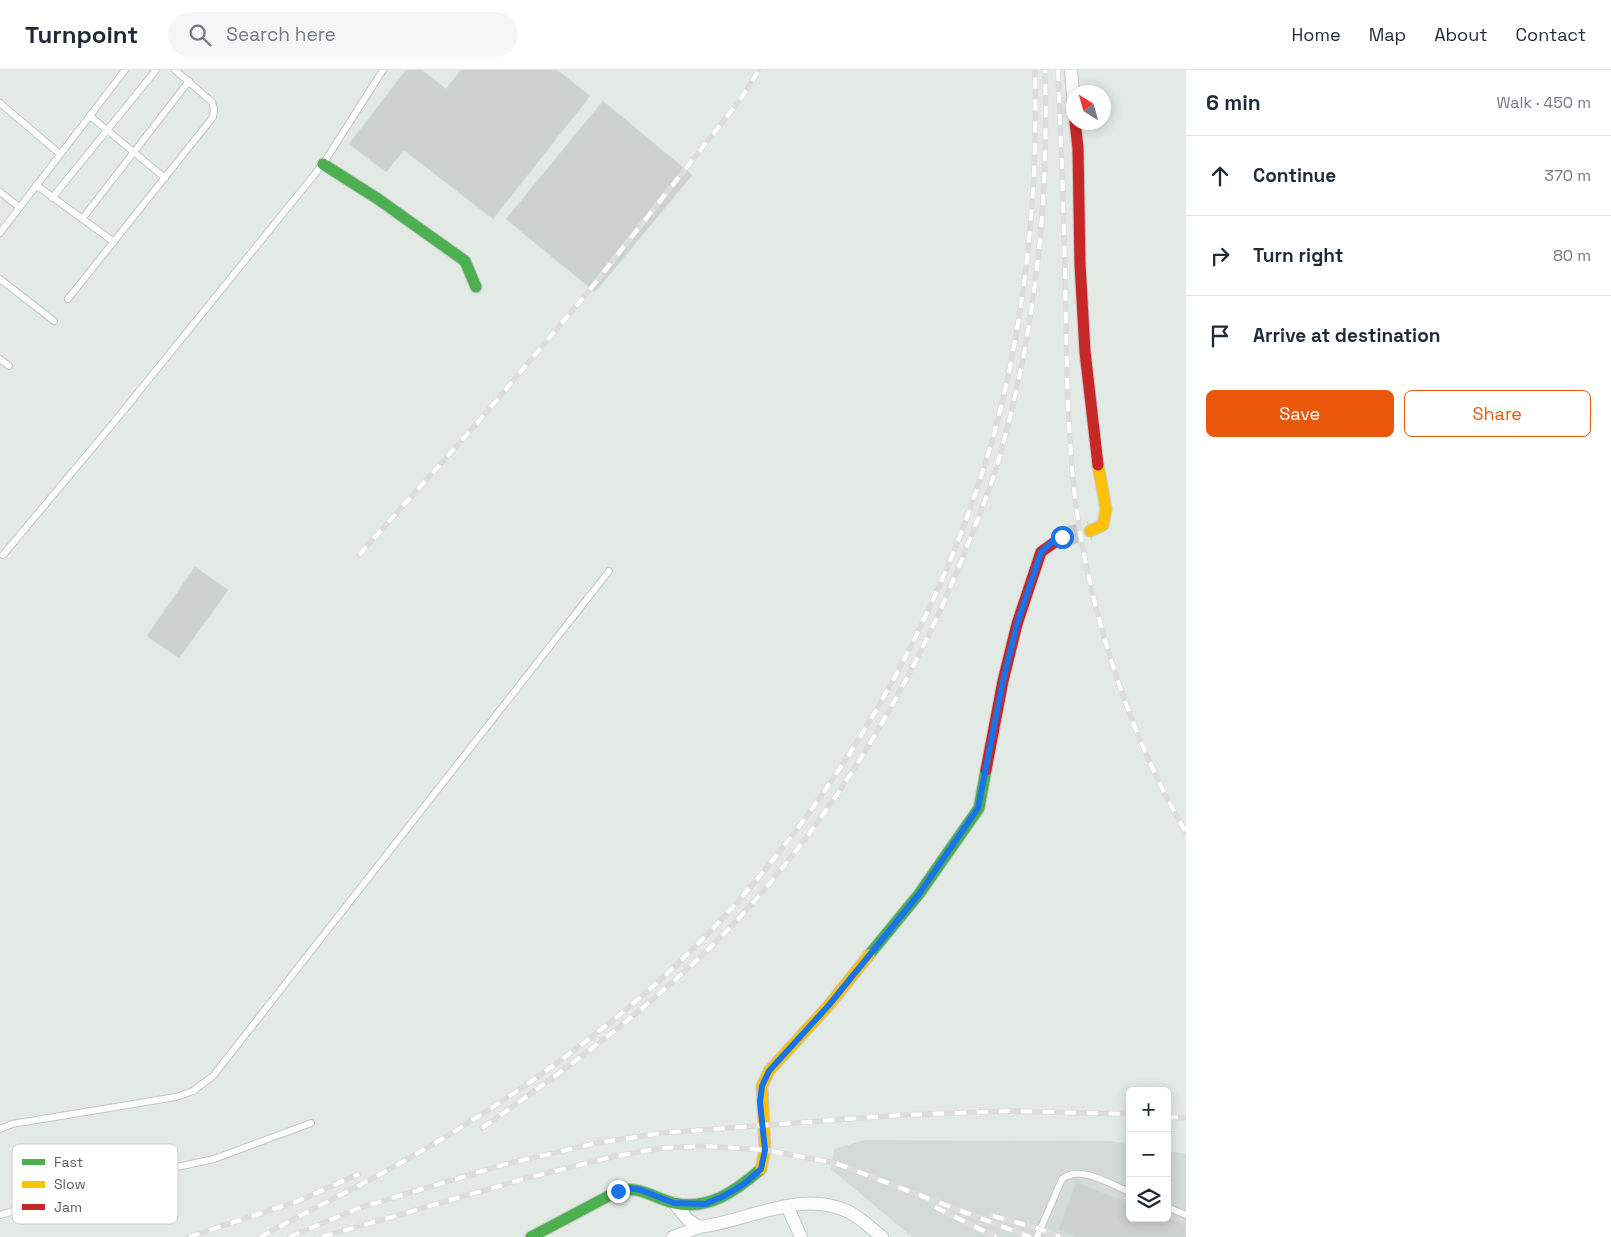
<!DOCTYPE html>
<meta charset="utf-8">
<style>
:root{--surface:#fff;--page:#f6f6f7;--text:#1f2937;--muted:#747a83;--line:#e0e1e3;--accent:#ea580c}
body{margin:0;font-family:"Space Grotesk",sans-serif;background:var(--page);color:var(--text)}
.controls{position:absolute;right:15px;bottom:15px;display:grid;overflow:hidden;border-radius:8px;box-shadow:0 2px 12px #0003}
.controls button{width:45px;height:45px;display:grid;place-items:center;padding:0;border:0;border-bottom:1px solid var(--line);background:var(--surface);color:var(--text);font:25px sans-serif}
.compass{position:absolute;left:1066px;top:15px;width:45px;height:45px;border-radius:50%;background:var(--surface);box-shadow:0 2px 12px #0003;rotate:323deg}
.stop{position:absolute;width:15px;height:15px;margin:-11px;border:4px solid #1a73e8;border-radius:50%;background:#fff}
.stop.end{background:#1a73e8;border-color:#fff;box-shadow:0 1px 5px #0008}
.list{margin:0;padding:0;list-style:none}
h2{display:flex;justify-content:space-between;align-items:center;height:65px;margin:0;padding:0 20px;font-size:21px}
h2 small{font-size:16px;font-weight:400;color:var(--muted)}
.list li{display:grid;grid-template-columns:32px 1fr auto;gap:15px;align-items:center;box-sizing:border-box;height:80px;padding:0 20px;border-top:1px solid var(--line)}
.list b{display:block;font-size:19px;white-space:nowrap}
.list em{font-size:16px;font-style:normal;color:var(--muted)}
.actions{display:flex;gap:10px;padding:15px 20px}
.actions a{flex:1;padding:11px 0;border:1px solid var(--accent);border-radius:8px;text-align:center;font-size:18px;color:var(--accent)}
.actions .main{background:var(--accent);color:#fff}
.icon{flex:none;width:28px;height:28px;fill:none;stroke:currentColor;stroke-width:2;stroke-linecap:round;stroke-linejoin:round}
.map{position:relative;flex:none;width:1186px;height:1167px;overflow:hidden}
header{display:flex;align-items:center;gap:30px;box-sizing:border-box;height:70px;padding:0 25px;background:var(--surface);border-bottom:1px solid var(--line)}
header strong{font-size:24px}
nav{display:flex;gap:28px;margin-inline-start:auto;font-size:18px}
.search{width:350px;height:45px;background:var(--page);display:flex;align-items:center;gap:12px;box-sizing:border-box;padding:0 18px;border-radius:28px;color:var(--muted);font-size:19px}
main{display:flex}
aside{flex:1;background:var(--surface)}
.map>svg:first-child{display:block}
.industrial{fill:#d4dbd6}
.building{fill:#cdd2ce;stroke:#d2dad5}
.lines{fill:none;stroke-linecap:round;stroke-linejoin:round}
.secondary-tunnel{stroke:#c3c6c5;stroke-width:19;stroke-dasharray:19 9;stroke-linecap:butt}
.lane-casing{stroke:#c5c6c6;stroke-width:8}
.street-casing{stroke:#c5c6c6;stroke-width:14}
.fast-casing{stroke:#c8c8c9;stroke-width:13}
.slow-casing{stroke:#c8c8c9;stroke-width:13}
.jam-casing{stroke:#c8c8c9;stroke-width:13}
.lane{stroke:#fbfcfb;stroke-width:6}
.street{stroke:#fbfcfb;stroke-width:12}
.fast{stroke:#4caf50;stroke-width:11}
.slow{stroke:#ffc107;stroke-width:11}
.jam{stroke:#c62828;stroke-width:11}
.rail-casing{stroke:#ddddde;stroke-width:5.5}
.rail{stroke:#fff;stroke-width:4;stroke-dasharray:11;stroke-linecap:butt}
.route{stroke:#1a73e8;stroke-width:6}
.key{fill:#fff;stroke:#d0cdd0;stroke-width:1}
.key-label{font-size:14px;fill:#625961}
</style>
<header>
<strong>Turnpoint</strong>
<div class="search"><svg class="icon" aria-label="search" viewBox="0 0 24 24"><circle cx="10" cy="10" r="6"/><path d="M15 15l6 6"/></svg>Search here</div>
<nav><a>Home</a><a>Map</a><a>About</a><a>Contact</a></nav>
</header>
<main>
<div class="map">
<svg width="1186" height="1167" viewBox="0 0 1186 1167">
<rect width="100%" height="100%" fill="#e3eae6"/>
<!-- industrial -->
<path class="industrial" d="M 865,1070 L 1109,1071 L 1130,1074 L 1130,1148 L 1167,1148 L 1167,1081 L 1186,1084 L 1186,1167 L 912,1167 L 831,1099 L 834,1079 Z"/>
<!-- building -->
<g class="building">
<path d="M 406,0 L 422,0 L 446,19 L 461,0 L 557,0 L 590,26 L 493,149 L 404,80 L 386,102 L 349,74 Z"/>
<path d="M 603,31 L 692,105 L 595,222 L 506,149 Z"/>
<path d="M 195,497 L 228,520 L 179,588 L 147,566 Z"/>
<path d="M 1076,1112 L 1130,1133 L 1130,1148 L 1167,1147 L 1186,1155 L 1186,1167 L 1076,1167 L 1058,1160 Z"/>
</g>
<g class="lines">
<!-- secondary-tunnel -->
<path class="secondary-tunnel" d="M 1062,467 L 1090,461"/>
<!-- lane casing -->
<g class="lane-casing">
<g id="lane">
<path d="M 0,33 L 60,84"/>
<path d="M 90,46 L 165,108"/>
<path d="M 36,115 L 114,172"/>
<path d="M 0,122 L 19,137"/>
<path d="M 52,128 L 156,0"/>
<path d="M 82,149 L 189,11"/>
<path d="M 0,163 L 125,0"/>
<path d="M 0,209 L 54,251"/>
<path d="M 68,229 L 213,47 L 214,39 L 212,32 L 175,0"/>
<path d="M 0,289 L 9,296"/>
<path d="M 3,485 L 115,351 L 323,94 L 383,0"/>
<path d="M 0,1059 L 12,1054 L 176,1027 L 193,1021 L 213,1006 L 609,501"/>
<path d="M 1167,1137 L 1186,1145"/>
<path d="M 0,1145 L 126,1108 L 214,1089 L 311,1053"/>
<path d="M 1037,1167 L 1062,1109 C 1080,1094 1111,1115 1130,1122"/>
</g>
</g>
<!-- street casing -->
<g class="street-casing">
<g id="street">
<path d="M 1071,0 L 1074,38"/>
<path d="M 674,1133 L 688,1150 L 699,1157 C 747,1152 800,1118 849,1142 C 861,1148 871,1158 882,1167"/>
<path d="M 787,1136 L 801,1167"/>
<path d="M 673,1167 L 699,1157"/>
</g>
</g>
<!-- fast casing -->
<g class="fast-casing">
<g id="fast">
<path d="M 323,94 L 378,129 L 465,191 L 476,217"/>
<path d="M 869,885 L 919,824 L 979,738 L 986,700"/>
<path d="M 531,1167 L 618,1121 C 640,1115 653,1128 674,1133 C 708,1141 736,1121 761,1099"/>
</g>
</g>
<!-- slow casing -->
<g class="slow-casing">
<g id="slow">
<path d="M 1090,461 L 1103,455 L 1106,439 L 1098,395"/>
<path d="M 761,1099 L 765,1080 L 762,1016 L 769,1001 L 829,935 L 869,885"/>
</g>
</g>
<!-- jam casing -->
<g class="jam-casing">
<g id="jam">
<path d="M 1075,52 L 1078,78 L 1080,194 L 1085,282 L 1098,395"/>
<path d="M 986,700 L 1003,611 L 1017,554 L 1041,482 L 1062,467"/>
</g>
</g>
<!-- lane -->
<use href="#lane" class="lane"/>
<!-- street -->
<use href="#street" class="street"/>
<!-- fast -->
<use href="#fast" class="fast"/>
<!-- slow -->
<use href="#slow" class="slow"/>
<!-- jam -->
<use href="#jam" class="jam"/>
<!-- rail casing -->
<g class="rail-casing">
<g id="rail">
<path d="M 1058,0 C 1060,55 1063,110 1064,165 C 1067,253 1065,341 1075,428 C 1088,535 1130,669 1186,762"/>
<path d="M 359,485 L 479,351 L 588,222 L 740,30 L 759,0"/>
<path d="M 1167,1047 L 1186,1048"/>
<path d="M 482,1058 C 557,1006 629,953 696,891 C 816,779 911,623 969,471 C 981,441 993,412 1001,381 C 1036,257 1049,129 1045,0"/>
<path d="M 935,1137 L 996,1167"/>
<path d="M 993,1146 L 1040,1159 L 1060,1167"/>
<path d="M 189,1167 L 298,1131 L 359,1104"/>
<path d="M 260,1167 C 308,1141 358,1117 406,1090 C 473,1052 538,1009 599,961 C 787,817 930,591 994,364 C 1026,246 1038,122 1035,0"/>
<path d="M 289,1167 L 359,1138 L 506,1094 L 597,1073 L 661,1063 L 901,1045 L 1009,1041 L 1130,1044"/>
<path d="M 322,1167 L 527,1108 L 616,1086 L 662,1078 L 704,1076 L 765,1080 L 835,1093 L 1030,1167"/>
</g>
</g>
<!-- rail -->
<use href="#rail" class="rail"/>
</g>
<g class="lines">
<!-- route -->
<path class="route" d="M 618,1121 L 629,1118 L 641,1120 L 674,1133 L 705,1134 L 724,1126 L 744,1114 L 761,1099 L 765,1080 L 760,1032 L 762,1016 L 769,1001 L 829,935 L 919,824 L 978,738 L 1003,611 L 1017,554 L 1041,482 L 1052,472 L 1062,467"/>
</g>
<!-- legend -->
<rect x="12" y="1074" width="166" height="80" rx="8" class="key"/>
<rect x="22" y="1089" width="23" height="6" fill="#4caf50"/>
<rect x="22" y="1111" width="23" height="7" fill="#ffc107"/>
<rect x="22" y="1134" width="23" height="6" fill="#c62828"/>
<g class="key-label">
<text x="54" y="1097">Fast</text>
<text x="54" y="1119">Slow</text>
<text x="54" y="1142">Jam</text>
</g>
</svg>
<div class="controls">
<button>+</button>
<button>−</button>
<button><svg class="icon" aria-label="layers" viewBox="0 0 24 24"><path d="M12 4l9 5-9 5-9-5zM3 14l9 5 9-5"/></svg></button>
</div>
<svg class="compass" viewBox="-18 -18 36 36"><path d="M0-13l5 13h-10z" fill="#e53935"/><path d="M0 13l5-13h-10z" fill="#747a83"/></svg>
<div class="stop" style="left:1062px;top:467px"></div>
<div class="stop end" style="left:618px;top:1121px"></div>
</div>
<aside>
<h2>6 min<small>Walk · 450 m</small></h2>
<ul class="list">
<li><svg class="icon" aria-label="ahead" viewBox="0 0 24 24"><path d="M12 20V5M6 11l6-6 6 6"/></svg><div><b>Continue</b></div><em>370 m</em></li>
<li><svg class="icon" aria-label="right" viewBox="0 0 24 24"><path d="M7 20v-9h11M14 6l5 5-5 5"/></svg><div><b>Turn right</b></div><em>80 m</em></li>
<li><svg class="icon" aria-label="arrive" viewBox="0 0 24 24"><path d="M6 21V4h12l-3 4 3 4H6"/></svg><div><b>Arrive at destination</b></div></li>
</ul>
<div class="actions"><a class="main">Save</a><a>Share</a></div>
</aside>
</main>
